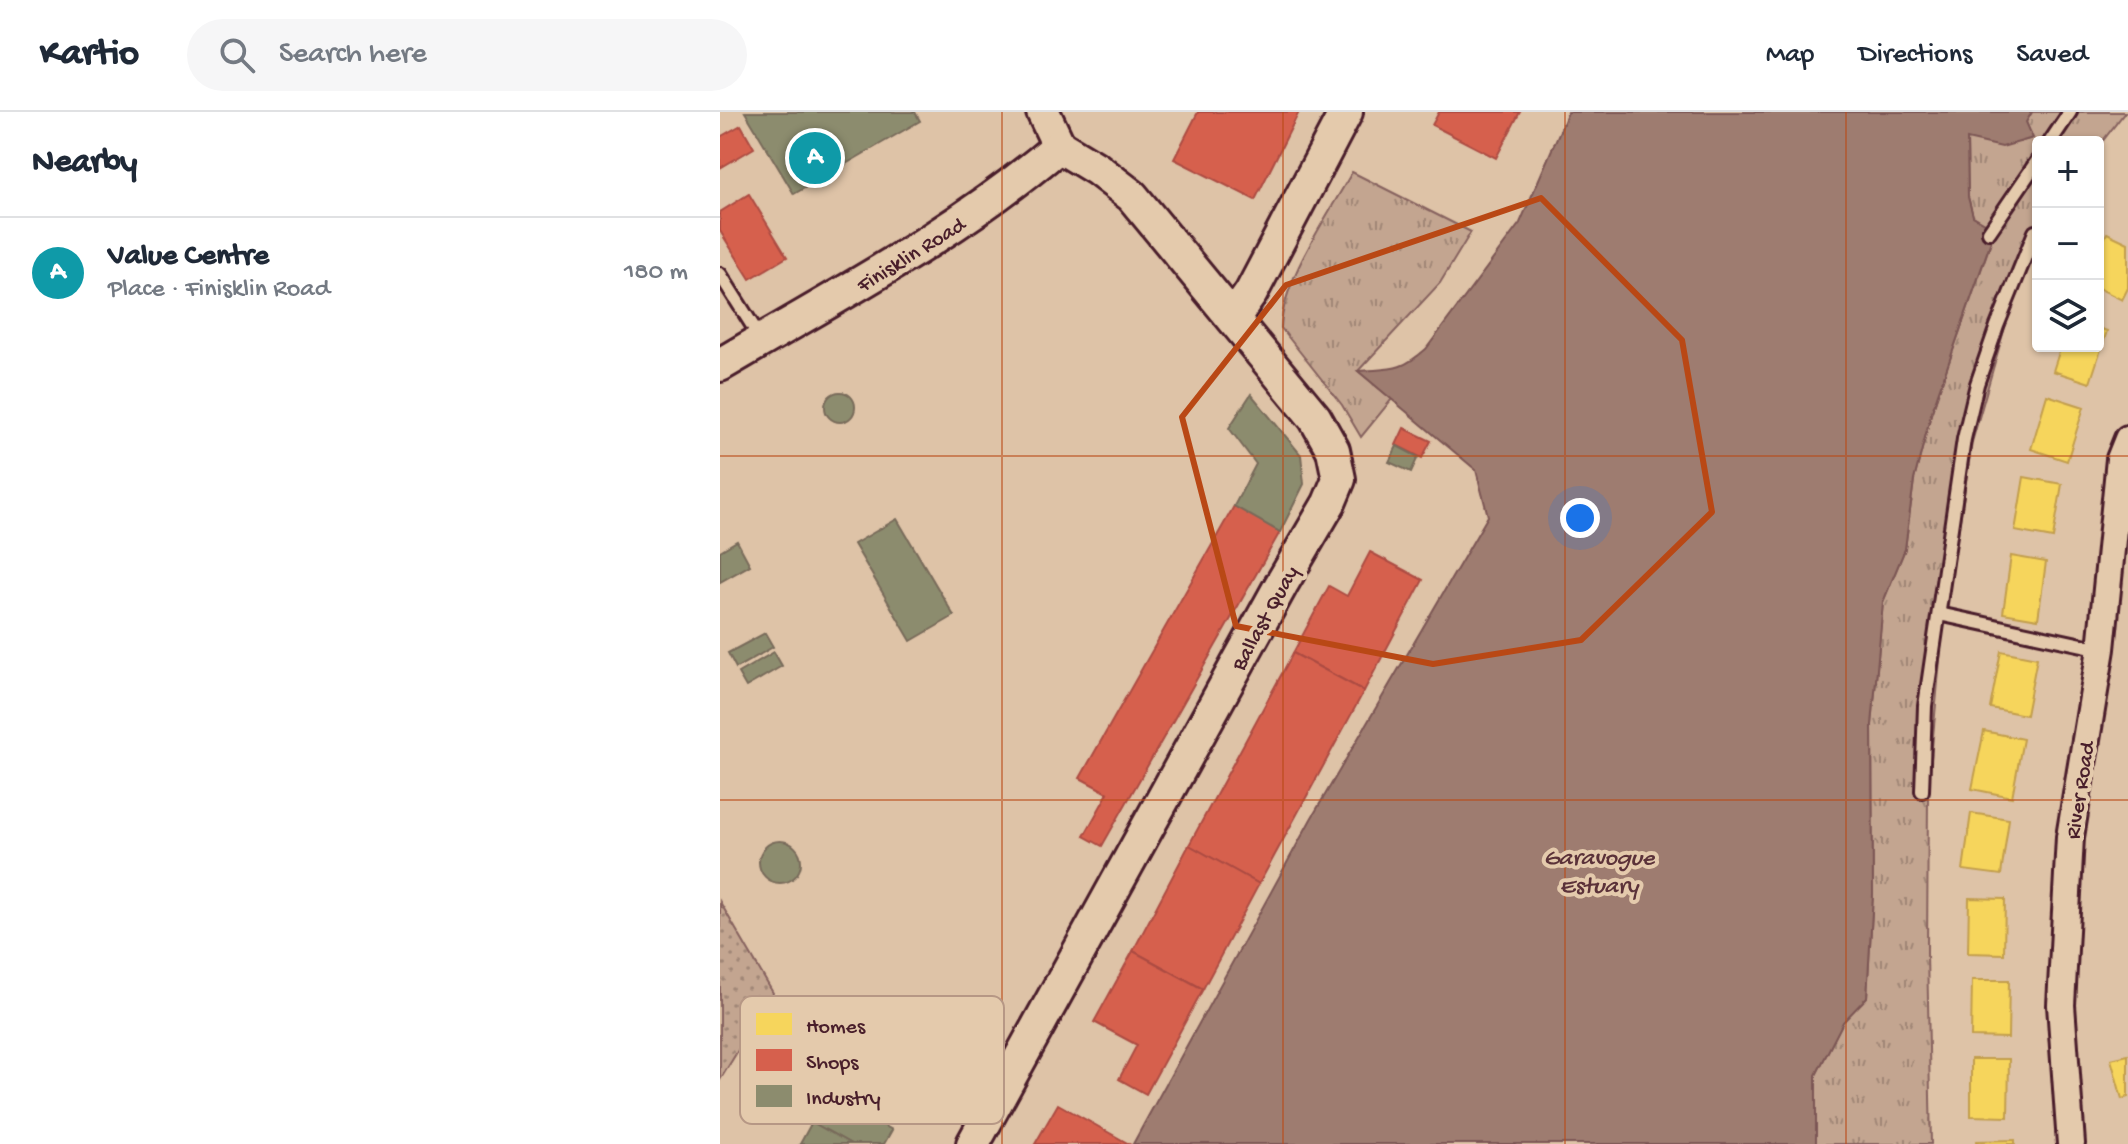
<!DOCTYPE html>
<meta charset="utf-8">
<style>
:root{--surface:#fff;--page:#f6f6f7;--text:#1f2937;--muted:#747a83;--line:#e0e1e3;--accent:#0b8043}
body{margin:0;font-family:"Gochi Hand",sans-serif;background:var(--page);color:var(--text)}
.controls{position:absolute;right:24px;top:24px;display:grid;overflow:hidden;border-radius:8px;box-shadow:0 2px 6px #0004}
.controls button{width:72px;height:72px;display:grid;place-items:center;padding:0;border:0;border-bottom:2px solid var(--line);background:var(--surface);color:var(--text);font:40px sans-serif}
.you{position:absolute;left:860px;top:406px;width:28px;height:28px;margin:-20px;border:6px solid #fff;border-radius:50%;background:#1a73e8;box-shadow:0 0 0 12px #1a73e833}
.badge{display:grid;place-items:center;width:52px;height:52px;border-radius:50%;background:var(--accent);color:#fff;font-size:26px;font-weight:700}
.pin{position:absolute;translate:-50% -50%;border:4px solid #fff;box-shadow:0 2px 8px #0006}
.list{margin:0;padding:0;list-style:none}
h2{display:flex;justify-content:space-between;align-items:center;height:104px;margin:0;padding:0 32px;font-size:34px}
h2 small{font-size:26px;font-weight:400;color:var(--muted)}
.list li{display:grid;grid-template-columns:52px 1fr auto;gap:24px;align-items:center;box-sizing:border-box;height:112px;padding:0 32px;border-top:2px solid var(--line)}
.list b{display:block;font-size:30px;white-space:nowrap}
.list p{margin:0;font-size:26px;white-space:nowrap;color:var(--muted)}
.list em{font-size:26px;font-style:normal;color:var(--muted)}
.icon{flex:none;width:44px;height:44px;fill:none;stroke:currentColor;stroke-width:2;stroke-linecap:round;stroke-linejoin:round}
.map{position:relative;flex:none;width:1408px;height:1032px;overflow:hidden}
header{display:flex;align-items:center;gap:48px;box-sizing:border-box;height:112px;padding:0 40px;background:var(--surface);border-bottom:2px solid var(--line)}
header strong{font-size:38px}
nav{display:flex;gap:44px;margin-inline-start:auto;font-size:28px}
.search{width:560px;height:72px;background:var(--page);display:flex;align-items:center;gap:20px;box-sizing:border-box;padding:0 28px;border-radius:44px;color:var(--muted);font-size:30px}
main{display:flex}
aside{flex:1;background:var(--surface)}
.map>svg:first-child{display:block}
.grass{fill:url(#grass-dots);stroke:#86625e;stroke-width:2}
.park{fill:url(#park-tufts);stroke:#86625e;stroke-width:2}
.water{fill:#9e7c70;stroke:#7c5754;stroke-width:2}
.homes{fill:#f6d55c;stroke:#c29e4d;stroke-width:2}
.shops{fill:#d6604d;stroke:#ac4c43;stroke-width:2}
.industry{fill:#8c8c6e;stroke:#786b5a;stroke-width:2}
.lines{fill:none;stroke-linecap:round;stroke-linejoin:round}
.service-casing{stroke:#4a1f2b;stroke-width:18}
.minor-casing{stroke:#4a1f2b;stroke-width:32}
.tertiary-casing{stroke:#4a1f2b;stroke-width:38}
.service{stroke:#e4caac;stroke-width:12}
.minor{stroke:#e4caac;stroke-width:26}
.tertiary{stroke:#e4caac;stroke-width:32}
.marked{fill:none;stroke:#b94815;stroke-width:6;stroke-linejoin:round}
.grid{fill:none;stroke:#b94815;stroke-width:2;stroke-opacity:0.55}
.labels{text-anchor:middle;stroke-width:8;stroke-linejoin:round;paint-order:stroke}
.street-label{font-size:22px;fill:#4a1f2b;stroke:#e4caac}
.water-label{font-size:24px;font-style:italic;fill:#5b3239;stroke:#e4caac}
.key{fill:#e4caac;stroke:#b69785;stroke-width:2}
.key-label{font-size:22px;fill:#4a1f2b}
</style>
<header>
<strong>Kartio</strong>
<div class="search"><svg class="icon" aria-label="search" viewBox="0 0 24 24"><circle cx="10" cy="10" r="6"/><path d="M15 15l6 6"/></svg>Search here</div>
<nav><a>Map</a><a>Directions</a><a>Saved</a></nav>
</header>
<main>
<aside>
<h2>Nearby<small></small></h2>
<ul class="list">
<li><span class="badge" style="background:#0f9aa8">A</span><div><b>Value Centre</b><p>Place · Finisklin Road</p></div><em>180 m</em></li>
</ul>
</aside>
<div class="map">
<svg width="1408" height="1032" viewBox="0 0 1408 1032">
<defs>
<pattern id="grass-dots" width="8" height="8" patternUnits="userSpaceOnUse" patternTransform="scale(2)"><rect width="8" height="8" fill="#c3a590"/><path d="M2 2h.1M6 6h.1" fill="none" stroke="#a08676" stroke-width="1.8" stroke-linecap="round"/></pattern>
<pattern id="park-tufts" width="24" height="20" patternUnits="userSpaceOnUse" patternTransform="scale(2)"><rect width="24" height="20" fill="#c3a590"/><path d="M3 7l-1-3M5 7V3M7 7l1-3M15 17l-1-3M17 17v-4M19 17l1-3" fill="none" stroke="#a08676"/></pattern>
</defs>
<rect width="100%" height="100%" fill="#dec3a7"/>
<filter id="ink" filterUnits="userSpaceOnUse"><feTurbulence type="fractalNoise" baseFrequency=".0125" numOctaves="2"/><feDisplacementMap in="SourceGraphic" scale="16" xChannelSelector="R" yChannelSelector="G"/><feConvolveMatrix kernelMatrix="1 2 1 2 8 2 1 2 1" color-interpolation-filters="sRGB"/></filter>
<g filter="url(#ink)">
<!-- grass -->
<path class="grass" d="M 0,790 L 53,881 L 0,968 Z"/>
<!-- park -->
<g class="park">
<path d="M 1312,0 L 1405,0 L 1378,35 L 1378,30 L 1318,30 L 1318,132 L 1295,180 L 1252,330 L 1222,526 L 1208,680 L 1207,841 L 1211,1032 L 1096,1032 L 1096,963 L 1123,909 L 1147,885 L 1153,782 L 1152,613 L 1163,490 L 1185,437 L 1194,368 L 1211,302 L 1275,118 L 1253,104 L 1248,85 L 1247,26 L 1299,30 L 1312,26 L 1306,10 Z"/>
<path d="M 632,60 L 751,120 L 720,171 L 638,259 L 672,287 L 641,325 L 622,293 L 561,216 C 563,166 608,104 632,60 Z"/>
</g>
<!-- water -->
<path class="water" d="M 848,0 L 1312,0 L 1306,10 L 1313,26 L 1282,35 L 1247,27 L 1248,85 L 1253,104 L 1275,117 L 1211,302 L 1194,368 L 1185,437 L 1163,490 L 1152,613 L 1153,782 L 1147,885 L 1123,910 L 1096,963 L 1096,1032 L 413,1032 L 591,707 L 768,404 L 756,358 L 638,259 C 671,256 679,261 706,237 L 800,111 Z"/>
<!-- homes -->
<g class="homes">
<path d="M 1387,121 L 1408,131 L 1408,176 L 1402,188 L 1378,176 L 1378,139 Z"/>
<path d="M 1378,216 L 1387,219 L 1370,271 L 1333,259 L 1341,234 L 1378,234 Z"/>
<path d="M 1327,283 L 1364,295 L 1347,349 L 1311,337 Z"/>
<path d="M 1304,365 L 1342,372 L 1333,426 L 1295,419 Z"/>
<path d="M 1291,444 L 1326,450 L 1318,507 L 1283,501 Z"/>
<path d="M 1281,539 L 1317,546 L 1306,603 L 1270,596 Z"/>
<path d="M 1264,619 L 1303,627 L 1292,685 L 1252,677 Z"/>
<path d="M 1251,701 L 1289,707 L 1281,763 L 1243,758 Z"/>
<path d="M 1249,786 L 1285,787 L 1284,842 L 1248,841 Z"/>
<path d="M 1252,868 L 1289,868 L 1288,926 L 1251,925 Z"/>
<path d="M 1408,943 L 1408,985 L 1402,987 L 1391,947 Z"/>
<path d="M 1251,947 L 1289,947 L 1288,1005 L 1251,1004 Z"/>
<path d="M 1295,1028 L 1295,1032 L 1256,1032 L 1256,1029 Z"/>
</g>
<!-- shops -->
<g class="shops">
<path d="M 478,0 L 579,0 L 535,88 L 454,47 Z"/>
<path d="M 719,0 L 800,0 L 776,46 L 712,13 Z"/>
<path d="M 21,13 L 34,36 L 0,56 L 0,25 Z"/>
<path d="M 29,82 L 67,145 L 30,167 L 0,119 L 0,100 Z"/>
<path d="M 684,316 L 711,329 L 702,346 L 676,333 Z"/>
<path d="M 514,394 L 560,420 L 382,734 L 364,724 L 388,681 L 360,666 Z"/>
<path d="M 650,440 L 703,468 L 644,579 L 573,541 L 609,474 L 627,484 Z"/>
<path d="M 573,541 L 644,579 L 539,772 L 469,733 Z"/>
<path d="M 469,733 L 539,772 L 483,877 L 413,839 Z"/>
<path d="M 413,839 L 483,877 L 426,982 L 399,967 L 417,933 L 374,910 Z"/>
<path d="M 338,992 L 409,1032 L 315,1032 Z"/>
</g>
<!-- industry -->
<g class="industry">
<path d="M 25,0 L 195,0 L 200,9 L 74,82 Z"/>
<circle cx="120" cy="295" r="15"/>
<path d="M 531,282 L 581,343 L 584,372 L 560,420 L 514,394 L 536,352 L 509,316 Z"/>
<path d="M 677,334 L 698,345 L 691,360 L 669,350 Z"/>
<path d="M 177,407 L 234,504 L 191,529 L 134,432 Z"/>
<path d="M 17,429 L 30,453 L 0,470 L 0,439 Z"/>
<path d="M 45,521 L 53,535 L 16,556 L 8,541 Z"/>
<path d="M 54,540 L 62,554 L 26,575 L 18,561 Z"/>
<circle cx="60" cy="750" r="21"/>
<path d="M 113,985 L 172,1018 L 164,1032 L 131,1032 L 97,1013 Z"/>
<path d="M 92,1010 L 97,1013 L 131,1032 L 80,1032 Z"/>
</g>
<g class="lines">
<!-- service casing -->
<g class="service-casing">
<g id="service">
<path d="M 1330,30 L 1350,0"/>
<path d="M 1269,120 L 1318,48"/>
<path d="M 0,162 L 41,227"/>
<path d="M 1219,502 L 1381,537"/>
<path d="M 1202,679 L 1205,594 L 1244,327 L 1257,272 L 1277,214 L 1315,120"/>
</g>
</g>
<!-- minor casing -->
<g class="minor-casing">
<path id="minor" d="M 1351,1032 L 1341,893 L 1350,725 L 1381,537 L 1400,347 L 1408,327"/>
</g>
<!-- tertiary casing -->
<g class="tertiary-casing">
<g id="tertiary">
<path d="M 323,0 L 339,34"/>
<path d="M 514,205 L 531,181 L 626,0"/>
<path d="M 0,253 C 116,184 236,122 339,34"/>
<path d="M 253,1032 L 561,473 L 609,391 L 619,367 L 613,338 L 595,306 L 412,84 L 377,57 L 339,34"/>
</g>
</g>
<!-- service -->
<use href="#service" class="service"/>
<!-- minor -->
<use href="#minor" class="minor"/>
<!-- tertiary -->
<use href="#tertiary" class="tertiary"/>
</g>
</g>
<!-- marked area -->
<path class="marked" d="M 821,86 L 962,228 L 992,400 L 861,528 L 713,552 L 516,514 L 462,305 L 566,173 Z"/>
<!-- grid -->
<path class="grid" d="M 282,0 L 282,1032M 563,0 L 563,1032M 845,0 L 845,1032M 1126,0 L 1126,1032M 0,344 L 1408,344M 0,688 L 1408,688"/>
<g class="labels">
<!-- street labels -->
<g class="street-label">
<text transform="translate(190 141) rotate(-32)" y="8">Finisklin Road</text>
<text transform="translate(543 505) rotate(-61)" y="8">Ballast Quay</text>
<text transform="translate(1358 678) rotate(-81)" y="8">River Road</text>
</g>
<!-- water labels -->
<g class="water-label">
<text x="879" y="752">Garavogue<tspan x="879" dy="28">Estuary</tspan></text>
</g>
</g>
<!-- legend -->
<rect x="20" y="884" width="264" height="128" rx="12" class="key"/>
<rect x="36" y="901" width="36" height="22" fill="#f6d55c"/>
<rect x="36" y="937" width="36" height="22" fill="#d6604d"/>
<rect x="36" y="973" width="36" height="22" fill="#8c8c6e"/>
<g class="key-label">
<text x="86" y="920">Homes</text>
<text x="86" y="956">Shops</text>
<text x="86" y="992">Industry</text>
</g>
</svg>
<div class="controls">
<button>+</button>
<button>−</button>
<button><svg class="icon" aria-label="layers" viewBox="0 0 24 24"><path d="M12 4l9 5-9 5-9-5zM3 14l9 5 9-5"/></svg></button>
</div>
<div class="you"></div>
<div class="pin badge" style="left:95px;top:46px;background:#0f9aa8">A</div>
</div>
</main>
